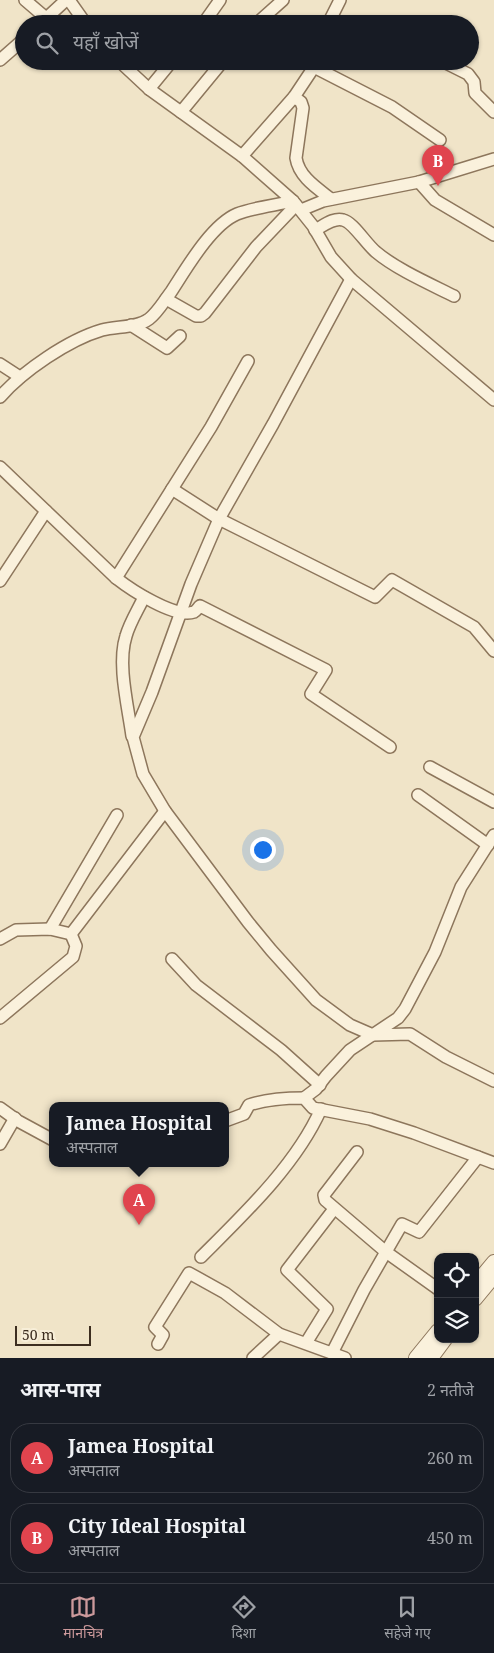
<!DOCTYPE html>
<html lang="hi">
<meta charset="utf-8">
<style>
:root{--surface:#171b24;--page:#20242c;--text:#f1f3f6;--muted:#9ea1a6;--line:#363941;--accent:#cc999b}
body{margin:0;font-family:"Noto Serif","Noto Sans Devanagari",serif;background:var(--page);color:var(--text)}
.controls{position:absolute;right:15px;bottom:15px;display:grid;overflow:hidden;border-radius:10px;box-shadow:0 1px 4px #0004}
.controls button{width:45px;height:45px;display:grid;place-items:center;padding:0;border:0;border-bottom:1px solid var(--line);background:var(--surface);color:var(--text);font:25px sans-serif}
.scale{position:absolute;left:15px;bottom:12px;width:76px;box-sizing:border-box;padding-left:5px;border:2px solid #3d2e20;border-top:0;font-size:14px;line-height:18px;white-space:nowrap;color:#3d2e20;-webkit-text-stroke:4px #f7eed8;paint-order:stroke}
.you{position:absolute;left:262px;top:849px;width:18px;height:18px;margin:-12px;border:4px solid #fff;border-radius:50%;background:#1a73e8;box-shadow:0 0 0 8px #1a73e833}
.badge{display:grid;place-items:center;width:32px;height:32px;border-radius:50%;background:var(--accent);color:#fff;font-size:16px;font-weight:700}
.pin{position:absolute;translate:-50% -41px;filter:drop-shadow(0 1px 2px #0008)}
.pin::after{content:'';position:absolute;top:26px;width:18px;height:15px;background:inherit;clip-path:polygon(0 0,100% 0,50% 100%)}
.popup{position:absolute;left:49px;top:1102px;width:180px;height:65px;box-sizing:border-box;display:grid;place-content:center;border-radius:10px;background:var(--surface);filter:drop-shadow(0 1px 4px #0005);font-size:16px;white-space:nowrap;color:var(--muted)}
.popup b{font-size:19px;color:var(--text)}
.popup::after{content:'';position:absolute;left:50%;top:100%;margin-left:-10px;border:10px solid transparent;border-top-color:var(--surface)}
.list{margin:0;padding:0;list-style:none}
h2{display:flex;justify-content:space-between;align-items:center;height:65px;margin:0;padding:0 20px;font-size:21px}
h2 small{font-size:16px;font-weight:400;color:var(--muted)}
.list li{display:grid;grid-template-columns:32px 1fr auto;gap:15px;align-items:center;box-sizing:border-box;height:70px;margin:0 10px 10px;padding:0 10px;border:1px solid var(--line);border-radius:20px}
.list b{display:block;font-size:19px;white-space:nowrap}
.list p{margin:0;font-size:16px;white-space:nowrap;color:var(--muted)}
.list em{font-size:16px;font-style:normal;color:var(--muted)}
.icon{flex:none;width:28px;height:28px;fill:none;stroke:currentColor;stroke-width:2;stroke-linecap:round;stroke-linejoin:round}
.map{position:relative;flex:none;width:494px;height:1358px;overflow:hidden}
.search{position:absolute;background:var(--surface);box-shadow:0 1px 4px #0004;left:15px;right:15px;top:15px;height:55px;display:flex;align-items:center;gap:12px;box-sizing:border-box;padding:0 18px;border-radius:28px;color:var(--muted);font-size:19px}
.sheet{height:225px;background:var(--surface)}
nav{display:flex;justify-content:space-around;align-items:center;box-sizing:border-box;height:70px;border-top:1px solid var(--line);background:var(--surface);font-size:14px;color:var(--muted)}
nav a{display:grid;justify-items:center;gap:2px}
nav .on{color:var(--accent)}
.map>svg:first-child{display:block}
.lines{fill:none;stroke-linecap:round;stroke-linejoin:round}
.minor-casing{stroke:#8d765c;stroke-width:14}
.tertiary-casing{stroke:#8d765c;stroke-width:16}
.minor{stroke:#faf1dc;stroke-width:11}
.tertiary{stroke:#faf1dc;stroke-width:14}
</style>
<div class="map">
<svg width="494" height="1358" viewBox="0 0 494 1358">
<rect width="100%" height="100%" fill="#f0e4c8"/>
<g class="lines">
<!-- minor casing -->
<g class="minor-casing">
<g id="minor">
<path d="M 25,0 L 46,18"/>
<path d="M 69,0 L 86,24"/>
<path d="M 40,24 L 66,0"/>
<path d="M 203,24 L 220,0"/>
<path d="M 256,24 L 283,0"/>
<path d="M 328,24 L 340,0"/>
<path d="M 0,60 L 24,39"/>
<path d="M 119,61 L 149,89 L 242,156 L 293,201 L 313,226 L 331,257 L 351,279 L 494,400"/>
<path d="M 442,61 L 468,74 L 474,82 L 475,93 L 494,112"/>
<path d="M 314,67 L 392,107 L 440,140"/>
<path d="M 149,89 L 172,61"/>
<path d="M 294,97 L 301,102 L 303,108 L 296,158 C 299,177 317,188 331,199"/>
<path d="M 181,112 L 223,61"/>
<path d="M 242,156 L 294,97 L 314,67 L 316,62"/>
<path d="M 419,182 L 435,200 L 494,235"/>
<path d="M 301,210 L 323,201 L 419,182 L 494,159"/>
<path d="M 315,230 C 323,226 334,217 343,220 C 353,222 366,244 376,252 C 396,269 430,284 454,296"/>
<path d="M 351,279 L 273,424 L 219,519 L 191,584 L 152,692 L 133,737 L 143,774 L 165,811 L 248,922 L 271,950 L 316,1000 L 350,1025 L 373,1035 L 410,1034 L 446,1057 L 494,1081"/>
<path d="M 166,299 L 196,316 L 201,316 L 205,313 L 256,247 L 296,205"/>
<path d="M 131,325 L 167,348 L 180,336"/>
<path d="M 0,364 L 20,377"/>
<path d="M 0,397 C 23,371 68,340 102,330 C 116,326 137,328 149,319 C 158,312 164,301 171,292 C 186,269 211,225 237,214 C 251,208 277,205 293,201"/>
<path d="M 0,467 L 116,578 L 211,427 L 248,361"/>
<path d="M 172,489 L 219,519 L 375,597 L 392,580 L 474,627 L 494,651"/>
<path d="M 116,578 C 130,589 175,619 194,612 C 196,611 198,608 200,606 L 326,670 L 311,694 L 390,747"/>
<path d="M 0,581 L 46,511"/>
<path d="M 132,736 C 128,706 117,664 126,636 C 130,622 138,610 144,597"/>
<path d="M 430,767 L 494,802"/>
<path d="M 418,795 L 488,845"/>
<path d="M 50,929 L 117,815"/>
<path d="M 71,934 L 165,811"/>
<path d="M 0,939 L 16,930 L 50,929 L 71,934"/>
<path d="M 172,959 L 196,985 L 281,1050 L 320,1085"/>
<path d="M 0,1018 L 73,957 L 76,946 L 71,934"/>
<path d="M 304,1098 L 316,1089 L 326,1076 L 350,1050 L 398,1018 L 405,1009 L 435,952 L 461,887 L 494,835"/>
<path d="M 0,1108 L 18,1121 L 53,1140"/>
<path d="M 225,1121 L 244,1114 L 249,1105 C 266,1099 286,1098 304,1098 L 313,1108 L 370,1119 L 414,1133 L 494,1163"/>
<path d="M 0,1144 L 15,1118"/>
<path d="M 357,1152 L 324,1195 L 325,1200 L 386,1252 L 438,1289"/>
<path d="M 201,1257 C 244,1214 296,1165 321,1109"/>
<path d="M 306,1343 L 327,1309 L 287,1270 L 334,1209"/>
<path d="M 158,1344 L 163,1335 L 155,1327 L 189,1273 L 225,1293 L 279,1334 L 345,1358"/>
<path d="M 332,1353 L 364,1290 L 402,1224 L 419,1232 L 478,1157"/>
<path d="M 253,1358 L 279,1334"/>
</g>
</g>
<!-- tertiary casing -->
<g class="tertiary-casing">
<g id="tertiary">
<path d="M 479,1280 L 494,1262"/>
<path d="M 475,1299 L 494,1276"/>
<path d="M 416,1358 L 438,1331"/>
<path d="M 431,1358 L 445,1339"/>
</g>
</g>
<!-- minor -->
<use href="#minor" class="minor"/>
<!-- tertiary -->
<use href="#tertiary" class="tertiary"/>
</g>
</svg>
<div class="controls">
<button><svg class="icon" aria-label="locate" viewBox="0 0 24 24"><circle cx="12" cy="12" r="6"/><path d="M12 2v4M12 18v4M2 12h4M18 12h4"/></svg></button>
<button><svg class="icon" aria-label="layers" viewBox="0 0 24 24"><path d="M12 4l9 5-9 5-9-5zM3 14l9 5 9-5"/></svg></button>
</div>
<div class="scale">50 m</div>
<div class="you"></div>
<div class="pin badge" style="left:139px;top:1225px;background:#e0444e">A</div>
<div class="popup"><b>Jamea Hospital</b>अस्पताल</div>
<div class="pin badge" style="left:438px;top:186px;background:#e0444e">B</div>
<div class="search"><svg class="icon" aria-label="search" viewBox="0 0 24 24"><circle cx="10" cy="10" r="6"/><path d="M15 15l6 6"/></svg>यहाँ खोजें</div>
</div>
<section class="sheet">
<h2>आस-पास<small>2 नतीजे</small></h2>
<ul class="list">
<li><span class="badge" style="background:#e0444e">A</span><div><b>Jamea Hospital</b><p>अस्पताल</p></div><em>260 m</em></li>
<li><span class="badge" style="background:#e0444e">B</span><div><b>City Ideal Hospital</b><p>अस्पताल</p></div><em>450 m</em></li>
</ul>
</section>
<nav>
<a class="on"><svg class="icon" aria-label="map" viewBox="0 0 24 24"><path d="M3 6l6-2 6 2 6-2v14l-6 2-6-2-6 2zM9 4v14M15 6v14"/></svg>मानचित्र</a>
<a><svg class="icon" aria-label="directions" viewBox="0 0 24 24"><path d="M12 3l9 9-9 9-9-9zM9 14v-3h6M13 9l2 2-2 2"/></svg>दिशा</a>
<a><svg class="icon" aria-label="saved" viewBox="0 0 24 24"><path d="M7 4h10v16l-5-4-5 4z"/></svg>सहेजे गए</a>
</nav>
